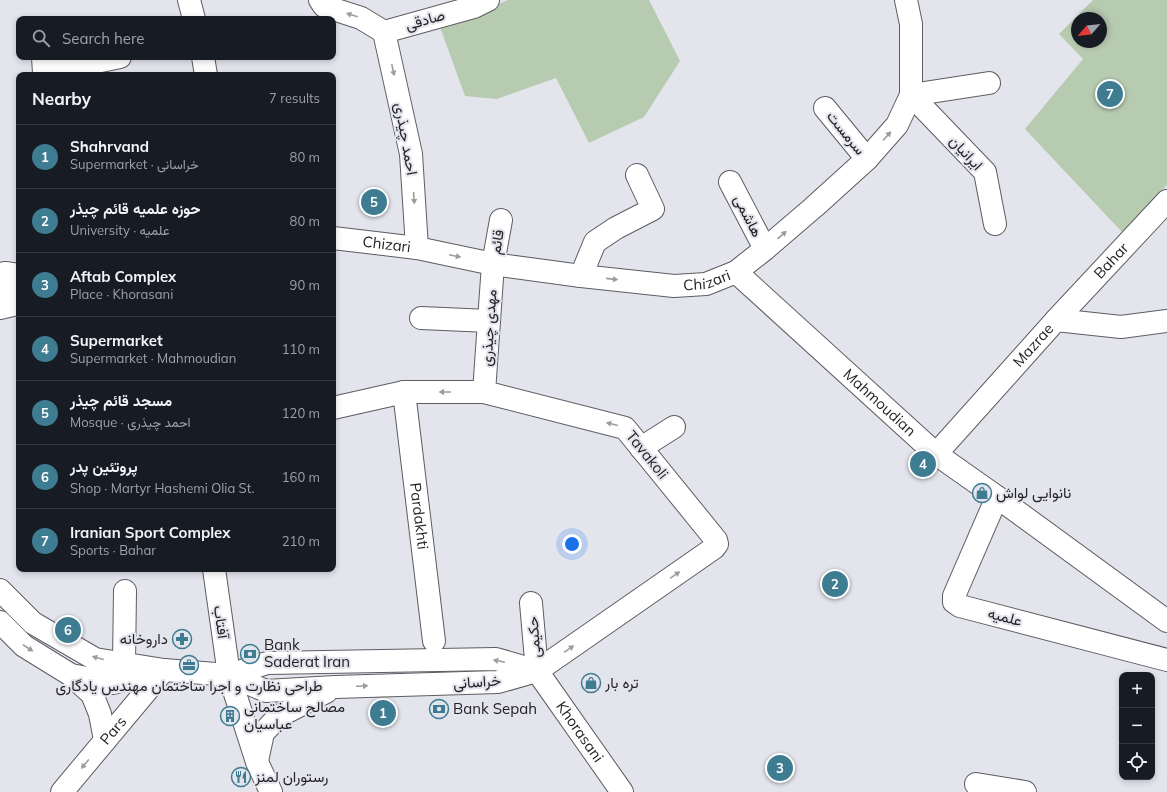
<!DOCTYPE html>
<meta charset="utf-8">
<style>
:root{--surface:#171b24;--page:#20242c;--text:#f1f3f6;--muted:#9ea1a6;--line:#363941;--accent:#3e7c92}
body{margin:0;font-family:Mulish,Vazirmatn,sans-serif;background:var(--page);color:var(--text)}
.controls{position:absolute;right:12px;bottom:12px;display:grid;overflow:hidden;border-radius:8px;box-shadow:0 2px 6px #0003}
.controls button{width:36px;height:36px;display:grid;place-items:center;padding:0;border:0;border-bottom:1px solid var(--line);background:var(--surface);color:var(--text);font:20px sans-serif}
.compass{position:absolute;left:1071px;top:12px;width:36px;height:36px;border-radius:50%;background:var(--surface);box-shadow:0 2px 6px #0003;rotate:242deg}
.you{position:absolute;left:572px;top:544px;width:14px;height:14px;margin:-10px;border:3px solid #fff;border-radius:50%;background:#1a73e8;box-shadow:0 0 0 6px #1a73e833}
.badge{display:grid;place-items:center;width:26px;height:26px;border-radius:50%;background:var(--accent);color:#fff;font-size:13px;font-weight:700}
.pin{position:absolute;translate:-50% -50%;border:2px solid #fff;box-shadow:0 1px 4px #0006}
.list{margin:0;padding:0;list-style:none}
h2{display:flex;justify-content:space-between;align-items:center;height:52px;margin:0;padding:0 16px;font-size:17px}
h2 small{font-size:13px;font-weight:400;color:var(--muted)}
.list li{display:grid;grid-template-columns:26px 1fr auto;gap:12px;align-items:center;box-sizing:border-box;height:64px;padding:0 16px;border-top:1px solid var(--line)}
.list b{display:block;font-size:15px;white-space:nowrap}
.list p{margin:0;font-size:13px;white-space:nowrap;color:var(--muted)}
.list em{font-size:13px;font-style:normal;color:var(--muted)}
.icon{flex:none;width:22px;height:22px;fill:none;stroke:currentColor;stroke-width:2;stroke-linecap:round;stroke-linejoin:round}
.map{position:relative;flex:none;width:1167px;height:792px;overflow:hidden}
.search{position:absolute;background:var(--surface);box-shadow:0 2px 6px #0003;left:16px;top:16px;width:320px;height:44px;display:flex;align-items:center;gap:10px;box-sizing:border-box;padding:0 14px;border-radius:8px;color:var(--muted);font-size:15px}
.panel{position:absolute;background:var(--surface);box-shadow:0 2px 6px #0003;left:16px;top:72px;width:320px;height:500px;border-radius:8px}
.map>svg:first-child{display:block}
.green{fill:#b7cbb0;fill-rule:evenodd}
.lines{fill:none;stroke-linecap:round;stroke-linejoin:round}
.minor-casing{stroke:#5c5d63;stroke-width:24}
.minor{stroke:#fff;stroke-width:22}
.oneway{fill:#9c9c9d}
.labels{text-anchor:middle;stroke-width:4;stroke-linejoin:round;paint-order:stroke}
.street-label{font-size:15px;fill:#232326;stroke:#e3e4ec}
.poi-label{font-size:15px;fill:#232326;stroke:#e3e4ec;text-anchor:start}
</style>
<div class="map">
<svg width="1167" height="792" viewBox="0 0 1167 792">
<rect width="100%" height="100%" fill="#e3e4ec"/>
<!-- green -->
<g class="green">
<path d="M 508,0 L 649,0 L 680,61 L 644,117 L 589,143 L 556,78 L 497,99 L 465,96 L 440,27 L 476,14 Z"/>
<path d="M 1093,0 L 1167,0 L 1167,185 L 1122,232 L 1025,129 L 1083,59 L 1059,34 ZM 1077,18 L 1101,18 L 1101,42 L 1077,42 Z"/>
</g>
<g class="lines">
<!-- minor casing -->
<g class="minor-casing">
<g id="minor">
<path d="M 189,0 L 194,19"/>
<path d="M 320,0 L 324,6 L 361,18 L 384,32"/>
<path d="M 384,32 L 411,154 L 417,248"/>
<path d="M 384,32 L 474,7 L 488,0"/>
<path d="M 43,57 L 44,73 L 120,57"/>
<path d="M 203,57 L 206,75"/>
<path d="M 911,95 L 985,172 L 995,224"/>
<path d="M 911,95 L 989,83"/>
<path d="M 825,108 L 867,159"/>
<path d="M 730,182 L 765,249"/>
<path id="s1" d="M 333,238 L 417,248 L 493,264 L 581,276 L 674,286 L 706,284 L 736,272 L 765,249 L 814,207 L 867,159 L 897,125 L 911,95 L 911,24 L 906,0"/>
<path id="s2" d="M 736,272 L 936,454 L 997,497 L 1167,621"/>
<path d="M 581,276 L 595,242 L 616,228 L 653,209 L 637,175"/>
<path d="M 0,308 L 13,305 L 5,273 L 19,275"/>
<path d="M 421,318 L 489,321"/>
<path id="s3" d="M 1056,320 L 1167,201"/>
<path id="s4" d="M 404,392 L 434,641"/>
<path d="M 484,392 L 493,264 L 501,220"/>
<path d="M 641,448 L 674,427"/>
<path id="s5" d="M 936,454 L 1056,320 L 1121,327 L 1167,321"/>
<path d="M 997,497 L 954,596 L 954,602 L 960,606 L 1167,660"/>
<path d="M 214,569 L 229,675 L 257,762 L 271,792"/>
<path d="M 0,590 L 33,623 L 95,659 L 164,670 L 229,675 L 266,691 L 335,687 L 498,682 L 537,671 L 714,548 L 717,544 L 716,540 L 625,428 L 484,392 L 404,392 L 333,408"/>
<path d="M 531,603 L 537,671"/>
<path d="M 0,622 L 24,646 L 71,675 L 113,683 L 155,672"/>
<path d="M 124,663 L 125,591"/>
<path d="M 71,675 L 92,694 L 100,714 L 105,740"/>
<path id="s6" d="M 229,675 L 267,663 L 496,659 L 537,671 L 622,792"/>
<path d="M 257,761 L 263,733 L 279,716 L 326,692"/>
<path d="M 976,784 L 1025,792"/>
<path id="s7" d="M 62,792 L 164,670"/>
</g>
</g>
<!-- minor -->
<use href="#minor" class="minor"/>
</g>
<!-- one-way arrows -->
<defs><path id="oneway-solid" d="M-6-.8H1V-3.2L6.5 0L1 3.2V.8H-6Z"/></defs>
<g class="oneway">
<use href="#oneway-solid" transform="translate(352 15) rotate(-162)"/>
<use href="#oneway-solid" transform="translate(393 70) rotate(78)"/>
<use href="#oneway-solid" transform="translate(887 136) rotate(-48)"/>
<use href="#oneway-solid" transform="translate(414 198) rotate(86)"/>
<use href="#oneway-solid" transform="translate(782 235) rotate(-41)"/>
<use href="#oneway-solid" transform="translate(455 256) rotate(12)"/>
<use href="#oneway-solid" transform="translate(612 279) rotate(6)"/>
<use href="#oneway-solid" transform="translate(445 392) rotate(180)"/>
<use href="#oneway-solid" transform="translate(612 424) rotate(-166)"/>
<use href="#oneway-solid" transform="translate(675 575) rotate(-35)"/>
<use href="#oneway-solid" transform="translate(28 648) rotate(33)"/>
<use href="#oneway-solid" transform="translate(569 649) rotate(-35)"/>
<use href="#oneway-solid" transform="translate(98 658) rotate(-165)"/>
<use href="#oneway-solid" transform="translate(499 661) rotate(-168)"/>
<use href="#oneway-solid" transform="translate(362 686) rotate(-2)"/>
<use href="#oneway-solid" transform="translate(85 764) rotate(130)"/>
</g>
<!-- icons -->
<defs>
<g id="shop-ring" transform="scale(1)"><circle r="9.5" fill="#e3e4ec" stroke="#3e7c92" stroke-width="1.5"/><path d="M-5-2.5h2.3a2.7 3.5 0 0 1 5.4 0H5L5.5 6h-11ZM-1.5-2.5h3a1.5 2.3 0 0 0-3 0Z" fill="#3e7c92"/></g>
<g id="pharmacy-ring" transform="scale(1)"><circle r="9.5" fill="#e3e4ec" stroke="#3e7c92" stroke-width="1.5"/><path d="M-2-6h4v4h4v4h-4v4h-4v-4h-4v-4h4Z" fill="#3e7c92"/></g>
<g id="bank-ring" transform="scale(1)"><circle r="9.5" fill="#e3e4ec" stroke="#3e7c92" stroke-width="1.5"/><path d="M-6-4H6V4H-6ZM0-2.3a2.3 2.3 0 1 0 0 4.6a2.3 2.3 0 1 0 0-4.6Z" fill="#3e7c92"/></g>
<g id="office-ring" transform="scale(1)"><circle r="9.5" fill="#e3e4ec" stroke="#3e7c92" stroke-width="1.5"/><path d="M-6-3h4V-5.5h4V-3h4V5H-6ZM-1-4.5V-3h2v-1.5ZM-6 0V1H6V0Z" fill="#3e7c92"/></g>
<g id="building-ring" transform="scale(1)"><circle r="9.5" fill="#e3e4ec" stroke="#3e7c92" stroke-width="1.5"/><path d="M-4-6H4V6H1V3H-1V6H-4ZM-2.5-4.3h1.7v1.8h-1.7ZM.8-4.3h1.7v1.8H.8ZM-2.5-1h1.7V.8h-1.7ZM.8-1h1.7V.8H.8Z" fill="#3e7c92"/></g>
<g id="restaurant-ring" transform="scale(1)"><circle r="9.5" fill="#e3e4ec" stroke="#3e7c92" stroke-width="1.5"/><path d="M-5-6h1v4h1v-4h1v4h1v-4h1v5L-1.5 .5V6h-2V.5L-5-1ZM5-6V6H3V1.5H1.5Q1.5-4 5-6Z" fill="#3e7c92"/></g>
</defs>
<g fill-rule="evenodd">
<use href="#shop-ring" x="982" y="493"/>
<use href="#pharmacy-ring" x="182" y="639"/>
<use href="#bank-ring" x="250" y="654"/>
<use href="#office-ring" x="189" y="665"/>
<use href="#shop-ring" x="591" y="683"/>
<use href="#bank-ring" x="439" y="709"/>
<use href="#building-ring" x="230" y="716"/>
<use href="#restaurant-ring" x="241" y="777"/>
</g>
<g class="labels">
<!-- street labels -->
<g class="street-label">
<text transform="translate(425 20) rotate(-16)" y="5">صادقی</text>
<text transform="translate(846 133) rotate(51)" y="5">سرمست</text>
<text transform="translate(406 139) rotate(80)" y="5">احمد چیذری</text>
<text transform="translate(966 153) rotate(47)" y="5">ایرانیان</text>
<text transform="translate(748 216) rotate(63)" y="5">هاشمی</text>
<text transform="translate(497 242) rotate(-81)" y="5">قائم</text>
<text dy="5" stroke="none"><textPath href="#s1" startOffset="54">Chizari</textPath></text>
<text dy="5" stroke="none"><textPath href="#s3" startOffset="81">Bahar</textPath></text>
<text dy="5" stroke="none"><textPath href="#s1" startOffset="378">Chizari</textPath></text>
<text transform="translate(489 328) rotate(-86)" y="5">مهدی چیذری</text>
<text dy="5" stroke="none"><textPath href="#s5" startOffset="146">Mazrae</textPath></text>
<text dy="5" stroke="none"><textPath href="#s2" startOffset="194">Mahmoudian</textPath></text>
<text transform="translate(647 455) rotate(51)" y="5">Tavakoli</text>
<text dy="5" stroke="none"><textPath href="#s4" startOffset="125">Pardakhti</textPath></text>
<text transform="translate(1005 617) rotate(15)" y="5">علمیه</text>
<text transform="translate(221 622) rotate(82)" y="5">آفتاب</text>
<text transform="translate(534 637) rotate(-94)" y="5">حکیمی</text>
<text transform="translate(477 682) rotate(-4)" y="5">خراسانی</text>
<text dy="5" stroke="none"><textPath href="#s7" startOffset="80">Pars</textPath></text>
<text dy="5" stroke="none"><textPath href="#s6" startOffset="386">Khorasani</textPath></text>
</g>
<!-- poi labels -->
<g class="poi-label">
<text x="996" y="498">نانوایی لواش</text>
<text x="168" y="644" text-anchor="end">داروخانه</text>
<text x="264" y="650">Bank<tspan x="264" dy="17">Saderat Iran</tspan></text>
<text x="605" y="688">تره بار</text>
<text x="189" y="691" text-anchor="middle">طراحی نظارت و اجرا ساختمان مهندس یادگاری</text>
<text x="244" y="712">مصالح ساختمانی<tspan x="244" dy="17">عباسیان</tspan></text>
<text x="453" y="714">Bank Sepah</text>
<text x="255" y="782">رستوران لمنز</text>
</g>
</g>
</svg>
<div class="controls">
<button>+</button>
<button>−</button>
<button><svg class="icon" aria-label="locate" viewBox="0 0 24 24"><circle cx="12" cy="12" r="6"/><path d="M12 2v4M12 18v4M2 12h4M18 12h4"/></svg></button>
</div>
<svg class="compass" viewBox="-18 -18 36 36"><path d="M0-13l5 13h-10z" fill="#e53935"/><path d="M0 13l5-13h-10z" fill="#9ea1a6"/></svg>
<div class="you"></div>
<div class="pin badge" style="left:383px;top:713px">1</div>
<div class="pin badge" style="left:835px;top:584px">2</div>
<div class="pin badge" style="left:780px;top:768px">3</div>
<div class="pin badge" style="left:923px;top:464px">4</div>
<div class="pin badge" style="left:374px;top:202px">5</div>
<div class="pin badge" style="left:68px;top:630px">6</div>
<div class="pin badge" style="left:1110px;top:94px">7</div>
<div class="search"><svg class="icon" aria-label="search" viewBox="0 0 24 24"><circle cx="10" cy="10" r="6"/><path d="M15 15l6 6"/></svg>Search here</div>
<section class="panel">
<h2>Nearby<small>7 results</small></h2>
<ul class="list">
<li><span class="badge">1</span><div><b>Shahrvand</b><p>Supermarket · خراسانی</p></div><em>80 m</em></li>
<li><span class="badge">2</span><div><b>حوزه علمیه قائم چیذر</b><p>University · علمیه</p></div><em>80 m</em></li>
<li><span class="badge">3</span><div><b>Aftab Complex</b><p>Place · Khorasani</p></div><em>90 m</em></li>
<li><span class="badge">4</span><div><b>Supermarket</b><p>Supermarket · Mahmoudian</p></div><em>110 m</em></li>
<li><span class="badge">5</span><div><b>مسجد قائم چیذر</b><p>Mosque · احمد چیذری</p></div><em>120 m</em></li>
<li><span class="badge">6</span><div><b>پروتئین پدر</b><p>Shop · Martyr Hashemi Olia St.</p></div><em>160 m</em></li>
<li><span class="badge">7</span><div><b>Iranian Sport Complex</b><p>Sports · Bahar</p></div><em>210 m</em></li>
</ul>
</section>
</div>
